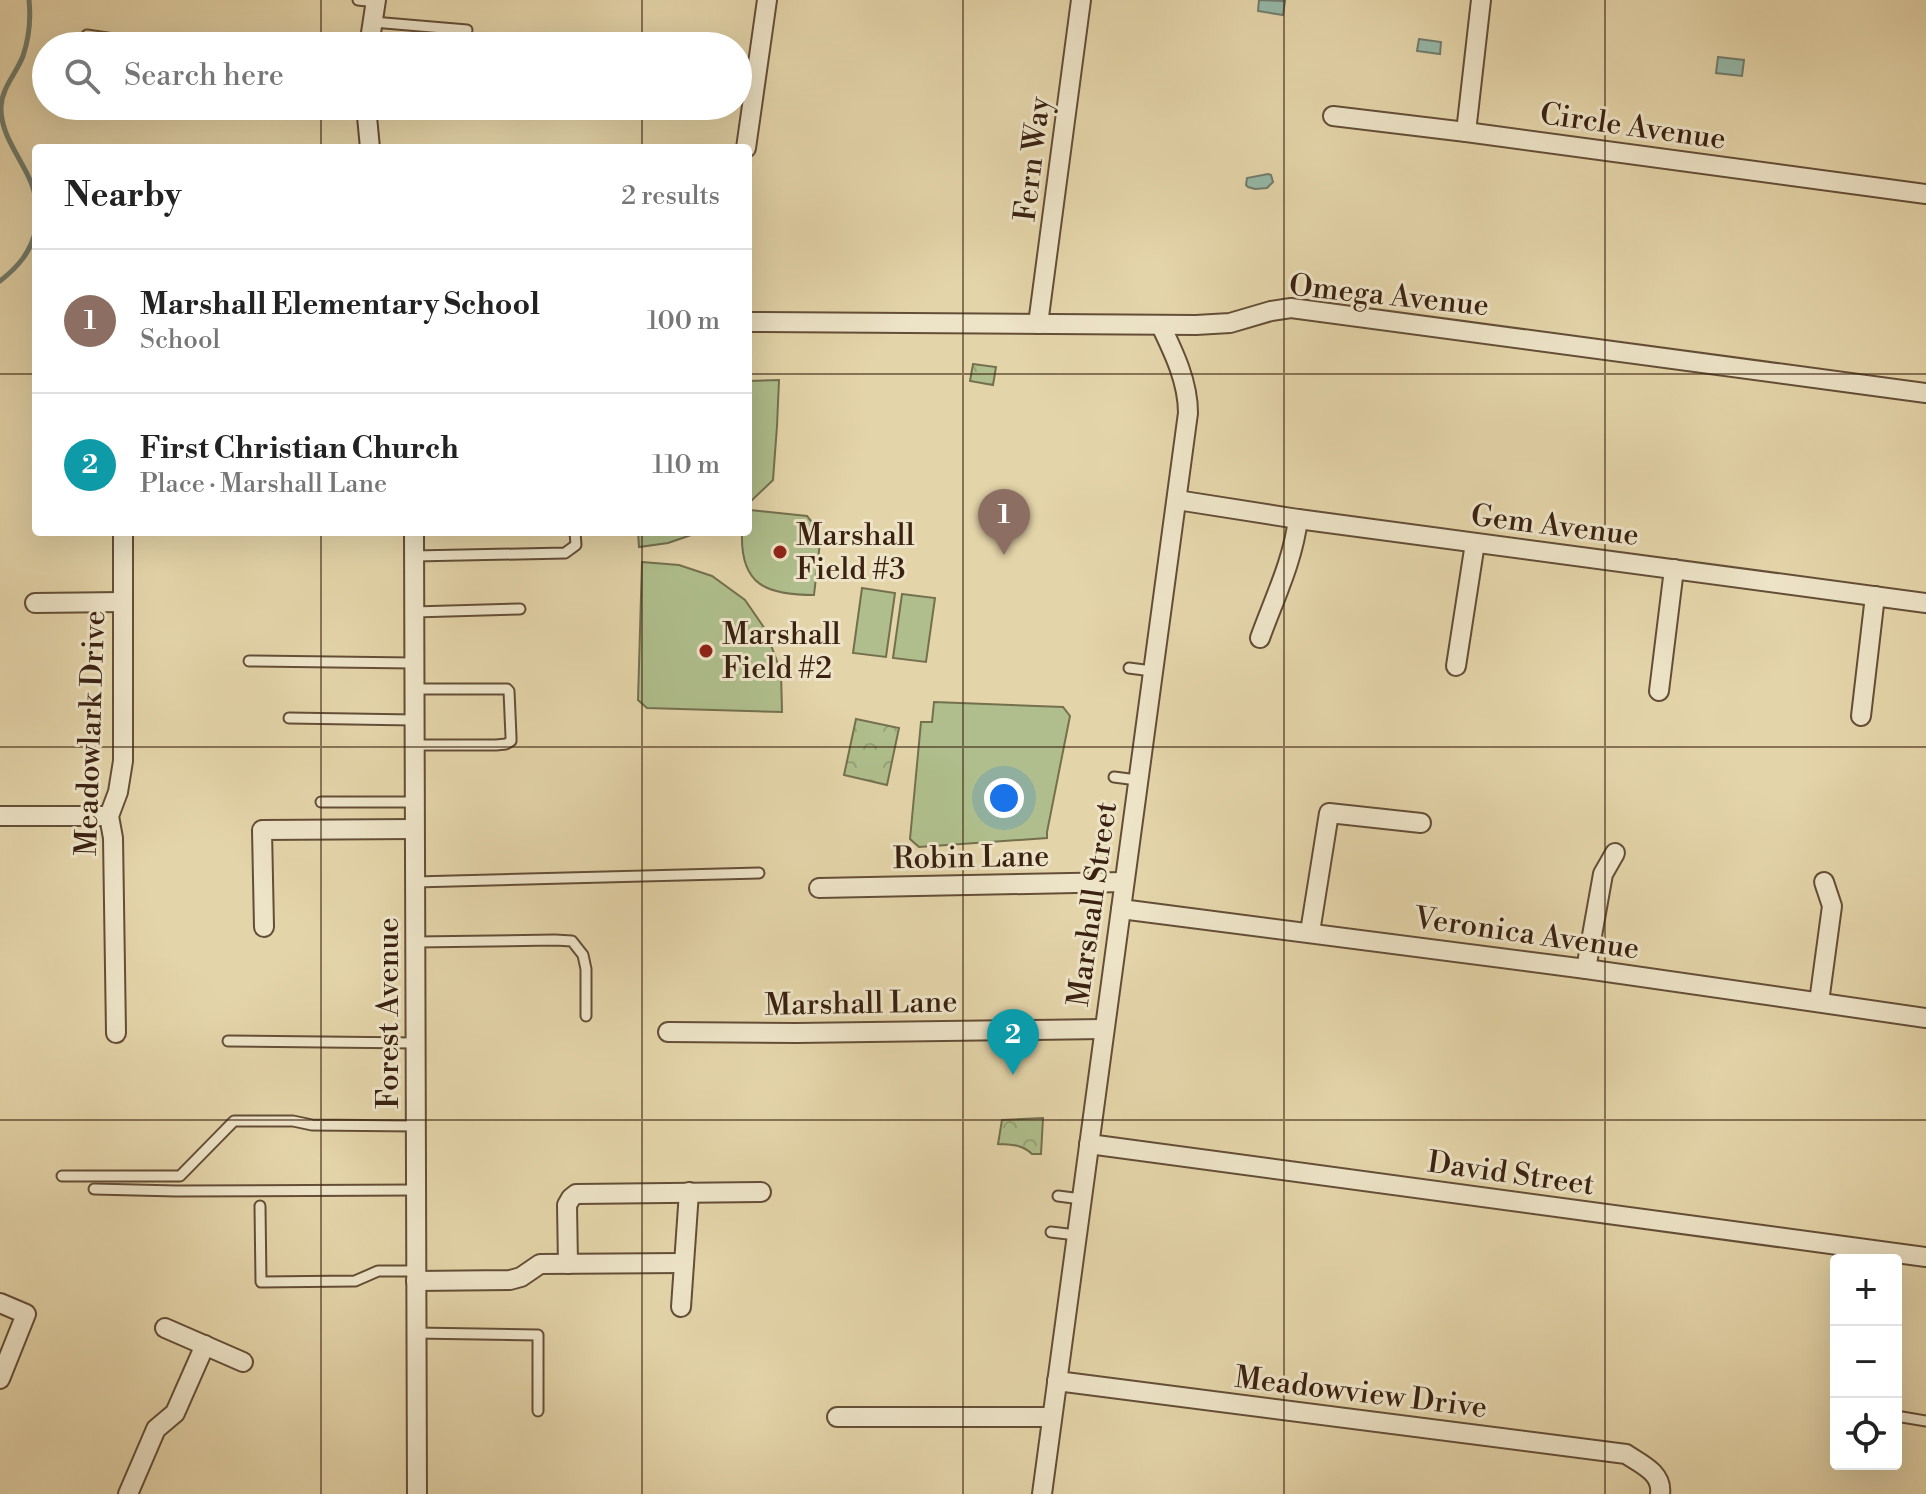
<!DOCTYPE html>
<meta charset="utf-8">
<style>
:root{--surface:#fff;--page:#f2f2f2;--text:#222;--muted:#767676;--line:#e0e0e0;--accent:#b45309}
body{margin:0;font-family:"Libre Bodoni",serif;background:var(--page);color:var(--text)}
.controls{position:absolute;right:24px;bottom:24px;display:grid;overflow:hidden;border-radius:8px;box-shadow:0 8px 32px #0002}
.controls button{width:72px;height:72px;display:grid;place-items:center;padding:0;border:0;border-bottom:2px solid var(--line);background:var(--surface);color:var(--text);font:40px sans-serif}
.you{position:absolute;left:1004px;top:798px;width:28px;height:28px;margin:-20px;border:6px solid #fff;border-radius:50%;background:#1a73e8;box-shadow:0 0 0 12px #1a73e833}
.badge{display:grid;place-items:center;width:52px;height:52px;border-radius:50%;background:var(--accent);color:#fff;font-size:26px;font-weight:700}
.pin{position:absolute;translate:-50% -66px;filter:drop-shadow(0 2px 4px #0008)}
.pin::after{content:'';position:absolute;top:42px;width:28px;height:24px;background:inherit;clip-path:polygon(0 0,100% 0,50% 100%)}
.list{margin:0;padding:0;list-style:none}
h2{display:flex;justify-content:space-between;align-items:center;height:104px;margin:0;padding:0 32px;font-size:34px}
h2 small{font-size:26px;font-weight:400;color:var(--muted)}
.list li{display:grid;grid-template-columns:52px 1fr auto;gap:24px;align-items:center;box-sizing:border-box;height:144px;padding:0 32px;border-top:2px solid var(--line)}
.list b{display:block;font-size:30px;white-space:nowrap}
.list p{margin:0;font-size:26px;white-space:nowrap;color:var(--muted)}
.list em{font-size:26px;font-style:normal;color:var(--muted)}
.icon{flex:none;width:44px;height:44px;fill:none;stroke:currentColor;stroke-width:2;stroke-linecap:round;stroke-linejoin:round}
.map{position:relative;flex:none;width:1926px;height:1494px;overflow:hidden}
.search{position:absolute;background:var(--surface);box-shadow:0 8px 32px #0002;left:32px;top:32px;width:720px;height:88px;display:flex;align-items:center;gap:20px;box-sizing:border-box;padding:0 28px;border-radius:44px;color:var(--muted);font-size:30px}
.panel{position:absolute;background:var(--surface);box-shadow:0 8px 32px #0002;left:32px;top:144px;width:720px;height:392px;border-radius:8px}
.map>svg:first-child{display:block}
.park{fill:url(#park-crowns);stroke:#74704e;stroke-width:2}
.pitch{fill:#afbe8c;stroke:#74704e;stroke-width:2}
.water{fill:#95b8a8;stroke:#717c6c;stroke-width:2}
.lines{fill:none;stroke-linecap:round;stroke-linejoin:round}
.stream{stroke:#717c6c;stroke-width:5}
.service-casing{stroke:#644e37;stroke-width:13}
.minor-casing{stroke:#644e37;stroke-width:22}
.service{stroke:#ede3c7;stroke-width:9}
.minor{stroke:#ede3c7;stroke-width:18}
.grid{fill:none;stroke:#3a2111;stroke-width:2;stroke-opacity:0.55}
.poi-dot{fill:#8f2418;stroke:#ede3c7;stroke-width:3}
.labels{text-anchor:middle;stroke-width:6;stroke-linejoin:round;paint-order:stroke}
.street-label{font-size:30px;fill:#3a2111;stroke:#ede3c7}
.poi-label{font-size:30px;fill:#3a2111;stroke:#ede3c7;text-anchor:start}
</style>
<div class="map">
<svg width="1926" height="1494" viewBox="0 0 1926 1494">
<defs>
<pattern id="park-crowns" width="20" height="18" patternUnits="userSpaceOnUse" patternTransform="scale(2)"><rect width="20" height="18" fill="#afbe8c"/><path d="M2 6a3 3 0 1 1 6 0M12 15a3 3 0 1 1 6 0" fill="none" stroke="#97a378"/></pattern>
</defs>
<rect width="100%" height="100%" fill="#e4d4a9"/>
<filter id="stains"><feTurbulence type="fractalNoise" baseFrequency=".0025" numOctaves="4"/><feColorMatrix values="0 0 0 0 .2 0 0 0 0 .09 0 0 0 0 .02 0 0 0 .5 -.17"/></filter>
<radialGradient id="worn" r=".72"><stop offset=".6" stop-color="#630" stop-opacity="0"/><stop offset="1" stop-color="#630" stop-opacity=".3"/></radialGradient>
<!-- park -->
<g class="park">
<path d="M 973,364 L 996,367 L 993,385 L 970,381 Z"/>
<path d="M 856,719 L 899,728 L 887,785 L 844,775 Z"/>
<path d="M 1043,1118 L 1041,1154 L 1032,1154 C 1022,1144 1012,1145 998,1144 L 1002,1120 Z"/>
</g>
<!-- pitch -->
<g class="pitch">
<path d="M 779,380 L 777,426 L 773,480 L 748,504 L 748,381 Z"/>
<path d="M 750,510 L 807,516 L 821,533 L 814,595 C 766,595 740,585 742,532 L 748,532 L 748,515 Z"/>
<path d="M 638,532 L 700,532 L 668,543 L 639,547 Z"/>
<path d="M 642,562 L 679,565 L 712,576 L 745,600 L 765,629 L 781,672 L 782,712 L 647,708 L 638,700 Z"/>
<path d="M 862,588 L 895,593 L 886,657 L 853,653 Z"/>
<path d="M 902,594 L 935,598 L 926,662 L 893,658 Z"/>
<path d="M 934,702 L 1063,707 L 1070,716 L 1047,832 L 1047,838 L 919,847 L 910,839 L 921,722 L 932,722 Z"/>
</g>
<!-- water -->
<g class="water">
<path d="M 1259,0 L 1285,1 L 1283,15 L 1258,11 Z"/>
<path d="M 1419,39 L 1441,42 L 1440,54 L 1417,51 Z"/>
<path d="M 1718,57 L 1744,60 L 1742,76 L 1716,73 Z"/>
<path d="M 1268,174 L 1271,175 L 1273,182 L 1267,188 L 1255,189 L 1248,187 L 1246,185 L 1247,178 Z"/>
</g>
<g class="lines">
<!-- stream -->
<g class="stream">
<path d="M 29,0 C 31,19 29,38 23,56 C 16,74 2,87 1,107 C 0,141 31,167 36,200"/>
<path d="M 0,281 C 18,267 32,251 36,228"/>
</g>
<!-- service casing -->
<g class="service-casing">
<g id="service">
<path d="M 358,0 L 376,2"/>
<path d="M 373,22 L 467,30"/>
<path d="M 87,35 L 161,46"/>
<path d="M 201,46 C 227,40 251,43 277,46"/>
<path d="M 166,107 L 166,106"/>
<path d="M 414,556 L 565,553 L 576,545 L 575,532"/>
<path d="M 414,612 L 520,609"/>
<path d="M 249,661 L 413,663"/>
<path d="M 1129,668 L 1152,671"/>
<path d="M 414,689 L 507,689 L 509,691 L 511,737 L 511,741 L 506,744 L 496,745 L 414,745"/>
<path d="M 289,718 L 414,720"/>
<path d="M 1114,777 L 1137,780"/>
<path d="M 321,802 L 414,802"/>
<path d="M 415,882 L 759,873"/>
<path d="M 416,942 L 555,940 L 572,941 L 583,955 L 586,969 L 586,1016"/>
<path d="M 228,1041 L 416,1043"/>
<path d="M 62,1176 L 180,1176 L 234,1121 L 293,1121 L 312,1125 L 416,1126"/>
<path d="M 94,1189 L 176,1191 L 416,1190"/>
<path d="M 1058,1196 L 1081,1199"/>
<path d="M 260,1206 L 261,1282 L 355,1281 L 378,1271 L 416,1271"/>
<path d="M 1051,1232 L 1076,1235"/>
<path d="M 416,1333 L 538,1335 L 538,1411"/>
<path d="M 1896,1416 L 1926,1421"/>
</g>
</g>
<!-- minor casing -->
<g class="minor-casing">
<g id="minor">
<path d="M 369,46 L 376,0"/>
<path d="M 366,106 L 370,148"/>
<path d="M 1333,116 L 1466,132 L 1926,194"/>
<path d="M 1466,132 L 1481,0"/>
<path d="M 746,148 L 767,0"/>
<path d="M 748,322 L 1196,325 L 1230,323 L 1271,311 L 1291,308 L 1926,393"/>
<path d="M 1038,324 L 1081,0"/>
<path d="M 1177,500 L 1298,519 L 1926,603"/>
<path d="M 414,532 L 417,1494"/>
<path d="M 35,603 L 123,602"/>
<path d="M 1260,638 C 1274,599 1293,561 1298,519"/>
<path d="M 1456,666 L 1475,543"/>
<path d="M 1659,691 L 1674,569"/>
<path d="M 1861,716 L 1875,596"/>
<path d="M 0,816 L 109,816"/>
<path d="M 819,888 L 1124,882"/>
<path d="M 1121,909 L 1586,969 L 1926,1018"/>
<path d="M 264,927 L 262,830 L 414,829"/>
<path d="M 1310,932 L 1329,813 L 1421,823"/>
<path d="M 1586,969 L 1603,874 L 1615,853"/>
<path d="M 1819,1002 L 1832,906 L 1824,882"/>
<path d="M 668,1032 L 796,1033 L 1103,1029"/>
<path d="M 116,1033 L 113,838 L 109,816 L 118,792 L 123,761 L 123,532"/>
<path d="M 1089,1144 L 1926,1257"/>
<path d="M 568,1264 L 567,1205 L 571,1198 L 576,1194 L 761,1192"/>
<path d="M 416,1281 L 510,1280 L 521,1277 L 540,1264 L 684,1263"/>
<path d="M 0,1303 L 26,1314 L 0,1379"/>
<path d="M 681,1307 L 689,1192"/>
<path d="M 165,1328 L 243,1362"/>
<path d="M 1057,1381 L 1626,1454 C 1641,1464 1663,1473 1660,1494"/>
<path d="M 837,1417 L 1052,1417"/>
<path d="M 128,1494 L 156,1429 L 175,1413 L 205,1345"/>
<path d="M 1042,1494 L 1188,413 C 1188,382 1174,353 1161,326"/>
</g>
</g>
<!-- service -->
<use href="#service" class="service"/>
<!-- minor -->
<use href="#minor" class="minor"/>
</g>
<!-- grid -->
<path class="grid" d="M 321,0 L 321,46M 642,0 L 642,46M 963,0 L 963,1494M 1284,0 L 1284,1494M 1605,0 L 1605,1494M 321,106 L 321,148M 642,106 L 642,148M 0,374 L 36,374M 748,374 L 1926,374M 321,532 L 321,1494M 642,532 L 642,1494M 0,747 L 1926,747M 0,1120 L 1926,1120"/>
<!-- markers -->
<g class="poi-dot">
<circle cx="780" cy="552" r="8"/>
<circle cx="706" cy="651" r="8"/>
</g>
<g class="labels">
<!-- street labels -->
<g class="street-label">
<text transform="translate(1633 126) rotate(8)" y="10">Circle Avenue</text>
<text transform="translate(1032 159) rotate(-83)" y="10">Fern Way</text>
<text transform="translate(1389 295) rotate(6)" y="10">Omega Avenue</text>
<text transform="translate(1555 525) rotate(7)" y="10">Gem Avenue</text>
<text transform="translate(90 733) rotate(-88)" y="10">Meadowlark Drive</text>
<text transform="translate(971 857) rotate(-1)" y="10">Robin Lane</text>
<text transform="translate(1092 904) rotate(-82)" y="10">Marshall Street</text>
<text transform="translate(1527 933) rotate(8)" y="10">Veronica Avenue</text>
<text transform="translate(861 1003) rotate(-1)" y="10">Marshall Lane</text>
<text transform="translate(388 1013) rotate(-90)" y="10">Forest Avenue</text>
<text transform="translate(1511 1173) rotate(8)" y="10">David Street</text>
<text transform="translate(1361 1392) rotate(7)" y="10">Meadowview Drive</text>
</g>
<!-- poi labels -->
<g class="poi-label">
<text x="796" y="545">Marshall<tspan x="796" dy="34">Field #3</tspan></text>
<text x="722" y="644">Marshall<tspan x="722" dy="34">Field #2</tspan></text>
</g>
</g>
<rect width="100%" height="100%" filter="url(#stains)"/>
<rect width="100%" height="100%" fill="url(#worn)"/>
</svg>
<div class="controls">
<button>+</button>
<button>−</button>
<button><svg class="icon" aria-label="locate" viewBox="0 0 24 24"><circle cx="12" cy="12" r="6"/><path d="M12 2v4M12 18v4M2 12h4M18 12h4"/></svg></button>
</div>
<div class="you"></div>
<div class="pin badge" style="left:1004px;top:555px;background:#8d6e63">1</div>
<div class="pin badge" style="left:1013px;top:1075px;background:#0f9aa8">2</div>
<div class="search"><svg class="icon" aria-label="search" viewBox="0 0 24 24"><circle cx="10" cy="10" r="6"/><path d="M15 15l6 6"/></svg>Search here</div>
<section class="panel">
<h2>Nearby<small>2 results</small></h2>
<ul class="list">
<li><span class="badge" style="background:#8d6e63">1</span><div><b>Marshall Elementary School</b><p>School</p></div><em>100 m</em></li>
<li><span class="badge" style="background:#0f9aa8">2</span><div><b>First Christian Church</b><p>Place · Marshall Lane</p></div><em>110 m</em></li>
</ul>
</section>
</div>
